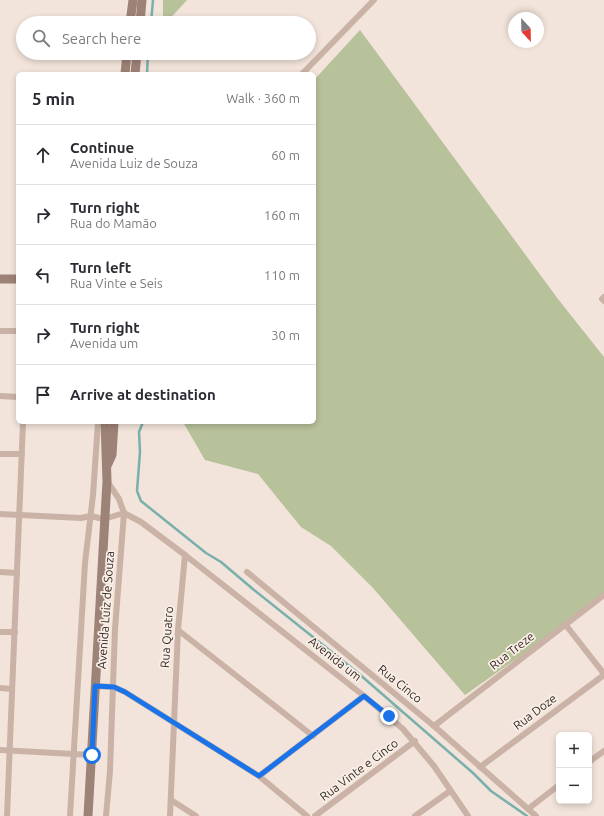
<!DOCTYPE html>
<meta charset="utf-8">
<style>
:root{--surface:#fff;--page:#f7f7f7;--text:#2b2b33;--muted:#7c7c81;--line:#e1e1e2}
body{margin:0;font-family:Ubuntu,sans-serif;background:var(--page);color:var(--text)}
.controls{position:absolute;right:12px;bottom:12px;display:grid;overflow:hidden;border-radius:6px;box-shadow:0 2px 6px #0003}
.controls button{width:36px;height:36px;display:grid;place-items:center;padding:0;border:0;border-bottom:1px solid var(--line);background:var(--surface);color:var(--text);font:20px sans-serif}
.compass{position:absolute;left:508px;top:12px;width:36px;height:36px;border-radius:50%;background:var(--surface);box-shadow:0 2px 6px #0003;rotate:158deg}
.stop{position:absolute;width:12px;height:12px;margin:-9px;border:3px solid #1a73e8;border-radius:50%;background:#fff}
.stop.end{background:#1a73e8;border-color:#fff;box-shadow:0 1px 4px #0008}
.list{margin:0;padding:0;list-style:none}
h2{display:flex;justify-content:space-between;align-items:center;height:52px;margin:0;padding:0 16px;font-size:17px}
h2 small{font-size:13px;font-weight:400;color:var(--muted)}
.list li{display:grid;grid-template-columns:26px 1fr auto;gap:12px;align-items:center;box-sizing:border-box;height:60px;padding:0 16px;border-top:1px solid var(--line)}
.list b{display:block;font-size:15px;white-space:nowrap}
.list p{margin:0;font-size:13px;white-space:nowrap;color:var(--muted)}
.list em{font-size:13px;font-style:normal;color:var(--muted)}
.icon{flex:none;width:22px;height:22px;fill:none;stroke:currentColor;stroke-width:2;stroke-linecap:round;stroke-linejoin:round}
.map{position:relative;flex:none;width:604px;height:816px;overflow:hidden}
.search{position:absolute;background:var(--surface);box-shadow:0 2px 6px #0003;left:16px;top:16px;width:300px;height:44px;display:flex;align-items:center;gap:10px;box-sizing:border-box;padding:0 14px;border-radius:22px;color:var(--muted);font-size:15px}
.panel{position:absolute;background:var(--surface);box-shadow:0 2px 6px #0003;left:16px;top:72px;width:300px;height:352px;border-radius:6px}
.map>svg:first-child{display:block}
.green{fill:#b7c19a}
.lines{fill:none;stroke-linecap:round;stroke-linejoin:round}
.stream{stroke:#79afac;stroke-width:2.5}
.street{stroke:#cab3a6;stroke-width:6}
.secondary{stroke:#9d8277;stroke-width:9}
.route{stroke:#1a73e8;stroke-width:5}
.labels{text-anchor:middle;stroke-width:3.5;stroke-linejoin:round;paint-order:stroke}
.street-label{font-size:12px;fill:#362a27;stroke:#f9efe6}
</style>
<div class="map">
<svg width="604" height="816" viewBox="0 0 604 816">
<rect width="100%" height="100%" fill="#f2e4da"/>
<!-- green -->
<g class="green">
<path d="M 163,0 L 187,0 L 166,23 L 163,23 Z"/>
<path d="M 360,30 L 558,299 L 604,357 L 604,597 L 465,695 L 373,588 L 331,546 L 301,527 L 258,474 L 205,460 L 183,422 L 314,422 L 314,80 Z"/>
</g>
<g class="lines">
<!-- stream -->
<g class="stream">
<path d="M 151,23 L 153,0"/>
<path d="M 147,74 L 148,53"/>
<path d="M 143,422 L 139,432 L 140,452 L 137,491 L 141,501 L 206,553 L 221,562 L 254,590 L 358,673 L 473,773 L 491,791 L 527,816"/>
</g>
<!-- street -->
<g class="street">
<path d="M 302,74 L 374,0"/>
<path d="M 604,297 L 602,299 L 604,301"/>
<path d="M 0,331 L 18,331"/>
<path d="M 0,396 L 18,397"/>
<path d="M 0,454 L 22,454"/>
<path d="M 0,514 L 81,518 L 90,516 L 104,519 L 124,513 L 141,522 L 185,555 L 178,630 L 170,816"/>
<path d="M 185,555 L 364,696 L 403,729 L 434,766 L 468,816"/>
<path d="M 0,572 L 17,573"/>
<path d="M 247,572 L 434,726 L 536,816"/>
<path d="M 565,624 L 604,674"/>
<path d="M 178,630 L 313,736"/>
<path d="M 0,632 L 15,632"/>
<path d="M 95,686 L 114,687 L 125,692 L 259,776 L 307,816"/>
<path d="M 0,688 L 12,689"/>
<path d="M 434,726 L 604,595"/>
<path d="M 0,750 L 92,755"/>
<path d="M 589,762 L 604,751"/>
<path d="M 480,767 L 604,675"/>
<path d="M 259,776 L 364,696"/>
<path d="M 171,800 L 196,816"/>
<path d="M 528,809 L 559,785"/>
<path d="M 7,816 L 23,422"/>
<path d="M 70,816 L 85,563 L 93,495 L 98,422"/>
<path d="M 106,816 L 110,771 L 115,629 L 124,513 L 119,499 L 107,481"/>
<path d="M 315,816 L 415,741"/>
<path d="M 415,816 L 450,791"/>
</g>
<!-- secondary -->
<g class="secondary">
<path d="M 130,23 L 133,0"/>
<path d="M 140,23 L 142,0"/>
<path d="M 125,74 L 127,53"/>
<path d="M 135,74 L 137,53"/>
<path d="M 0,279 L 18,279"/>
<path d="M 107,466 L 112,455 L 114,422"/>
<path d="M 88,816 L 107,481 L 105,422"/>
</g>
</g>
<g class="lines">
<!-- route -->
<path class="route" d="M 92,755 L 95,686 L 114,687 L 125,692 L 259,776 L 364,696 L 389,716"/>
</g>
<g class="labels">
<!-- street labels -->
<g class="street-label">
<text transform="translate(106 610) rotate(-86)" y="4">Avenida Luiz de Souza</text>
<text transform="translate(167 637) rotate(-86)" y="4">Rua Quatro</text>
<text transform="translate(512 651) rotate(-38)" y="4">Rua Treze</text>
<text transform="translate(335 659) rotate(38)" y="4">Avenida um</text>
<text transform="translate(400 684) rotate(39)" y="4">Rua Cinco</text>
<text transform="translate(535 712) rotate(-37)" y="4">Rua Doze</text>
<text transform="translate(359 770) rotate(-37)" y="4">Rua Vinte e Cinco</text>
</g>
</g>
</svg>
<div class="controls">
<button>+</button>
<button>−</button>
</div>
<svg class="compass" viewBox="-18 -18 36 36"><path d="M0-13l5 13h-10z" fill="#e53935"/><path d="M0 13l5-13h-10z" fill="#7c7c81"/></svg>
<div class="stop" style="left:92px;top:755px"></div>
<div class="stop end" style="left:389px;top:716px"></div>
<div class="search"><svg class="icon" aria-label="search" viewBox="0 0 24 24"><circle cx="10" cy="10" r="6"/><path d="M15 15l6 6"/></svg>Search here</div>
<section class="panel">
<h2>5 min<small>Walk · 360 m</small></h2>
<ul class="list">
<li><svg class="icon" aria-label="ahead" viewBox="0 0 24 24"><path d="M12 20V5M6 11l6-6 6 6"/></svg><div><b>Continue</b><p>Avenida Luiz de Souza</p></div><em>60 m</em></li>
<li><svg class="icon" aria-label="right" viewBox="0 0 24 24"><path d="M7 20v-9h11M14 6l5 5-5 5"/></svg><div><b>Turn right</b><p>Rua do Mamão</p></div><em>160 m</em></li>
<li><svg class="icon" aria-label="left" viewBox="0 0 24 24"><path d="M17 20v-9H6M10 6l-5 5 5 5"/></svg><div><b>Turn left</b><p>Rua Vinte e Seis</p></div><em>110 m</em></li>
<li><svg class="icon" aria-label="right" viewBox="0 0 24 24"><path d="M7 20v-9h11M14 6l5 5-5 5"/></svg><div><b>Turn right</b><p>Avenida um</p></div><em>30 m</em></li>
<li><svg class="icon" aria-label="arrive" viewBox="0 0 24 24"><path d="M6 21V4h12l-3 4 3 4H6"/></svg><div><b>Arrive at destination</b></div></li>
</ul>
</section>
</div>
